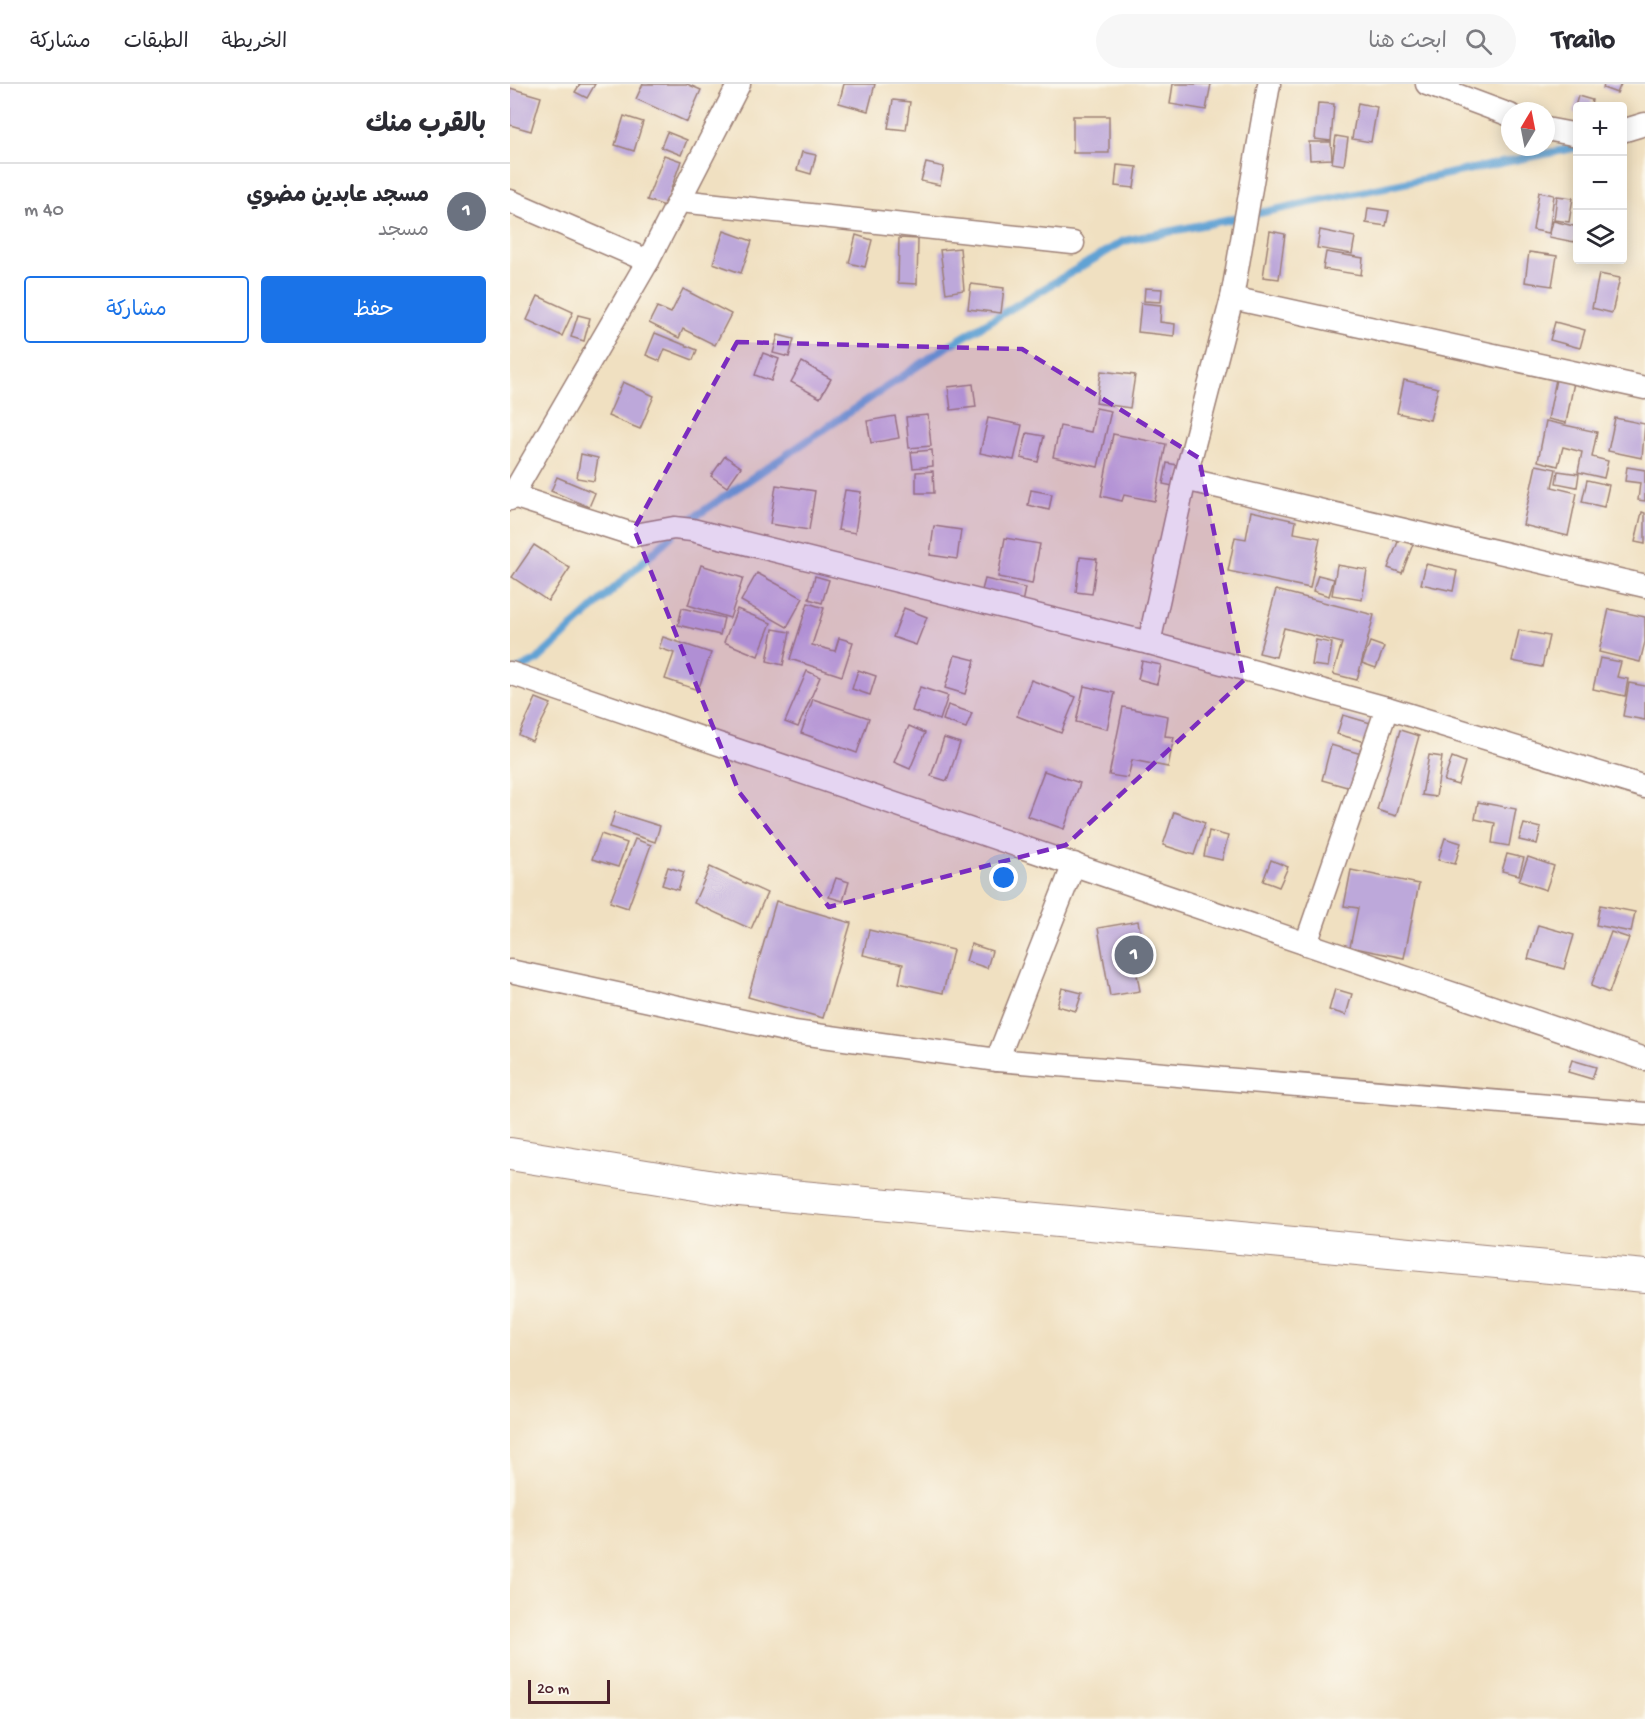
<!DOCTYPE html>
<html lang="ar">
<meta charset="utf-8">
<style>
:root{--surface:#fff;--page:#f7f7f7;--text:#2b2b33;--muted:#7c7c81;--line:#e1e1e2;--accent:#1a73e8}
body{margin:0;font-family:"Gochi Hand","Playpen Sans Arabic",sans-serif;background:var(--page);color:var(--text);direction:rtl}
.controls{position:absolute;right:18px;top:18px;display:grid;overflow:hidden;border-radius:6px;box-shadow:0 3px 15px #0003}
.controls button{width:54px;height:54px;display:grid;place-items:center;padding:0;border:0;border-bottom:2px solid var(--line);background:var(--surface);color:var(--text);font:30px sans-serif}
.compass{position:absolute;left:991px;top:18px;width:54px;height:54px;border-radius:50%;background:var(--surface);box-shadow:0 3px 15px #0003;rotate:10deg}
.scale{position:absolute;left:18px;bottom:15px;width:82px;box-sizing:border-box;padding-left:6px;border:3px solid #4a1f2b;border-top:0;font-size:16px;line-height:21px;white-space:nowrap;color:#4a1f2b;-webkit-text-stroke:4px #fbf7ec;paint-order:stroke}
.you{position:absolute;left:494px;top:794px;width:21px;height:21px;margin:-15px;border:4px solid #fff;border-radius:50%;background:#1a73e8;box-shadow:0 0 0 9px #1a73e833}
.badge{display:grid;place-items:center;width:39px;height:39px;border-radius:50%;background:var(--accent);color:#fff;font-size:20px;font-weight:700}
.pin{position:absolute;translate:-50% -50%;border:3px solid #fff;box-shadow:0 2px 6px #0006}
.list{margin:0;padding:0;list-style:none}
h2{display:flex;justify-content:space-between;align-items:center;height:78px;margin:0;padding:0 24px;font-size:26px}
h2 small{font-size:20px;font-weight:400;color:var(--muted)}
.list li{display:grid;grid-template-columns:39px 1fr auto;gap:18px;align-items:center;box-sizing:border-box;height:96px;padding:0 24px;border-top:2px solid var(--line)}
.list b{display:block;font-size:22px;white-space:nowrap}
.list p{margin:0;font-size:20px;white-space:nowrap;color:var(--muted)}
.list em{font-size:20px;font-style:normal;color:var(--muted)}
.actions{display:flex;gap:12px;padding:18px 24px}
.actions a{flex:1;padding:14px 0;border:2px solid var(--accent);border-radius:6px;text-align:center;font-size:21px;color:var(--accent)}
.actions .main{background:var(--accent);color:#fff}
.icon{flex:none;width:33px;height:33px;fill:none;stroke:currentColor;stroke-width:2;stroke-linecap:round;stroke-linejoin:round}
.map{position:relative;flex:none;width:1135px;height:1635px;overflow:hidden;direction:ltr}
header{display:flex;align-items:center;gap:36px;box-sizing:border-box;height:84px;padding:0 30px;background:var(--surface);border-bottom:2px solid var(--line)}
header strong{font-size:28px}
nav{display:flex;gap:33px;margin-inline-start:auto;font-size:21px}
.search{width:420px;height:54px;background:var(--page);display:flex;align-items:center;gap:15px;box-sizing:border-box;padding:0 21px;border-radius:33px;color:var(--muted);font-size:22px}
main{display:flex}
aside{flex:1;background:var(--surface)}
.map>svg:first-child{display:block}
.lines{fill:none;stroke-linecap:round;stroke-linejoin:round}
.stream{stroke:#61a2d4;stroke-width:8}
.building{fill:#bda8da}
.street-casing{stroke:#9d8076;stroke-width:25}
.secondary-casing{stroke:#9d8076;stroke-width:34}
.street{stroke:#fff;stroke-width:22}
.secondary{stroke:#fff;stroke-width:32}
.marked{fill:#7b2cbf;fill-opacity:0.2;stroke:#7b2cbf;stroke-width:4.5;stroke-dasharray:12 8;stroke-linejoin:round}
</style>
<header>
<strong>Trailo</strong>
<div class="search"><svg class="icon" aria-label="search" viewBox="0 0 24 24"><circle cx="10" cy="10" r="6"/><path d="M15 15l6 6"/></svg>ابحث هنا</div>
<nav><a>الخريطة</a><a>الطبقات</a><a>مشاركة</a></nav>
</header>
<main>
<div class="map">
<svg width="1135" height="1635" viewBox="0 0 1135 1635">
<rect width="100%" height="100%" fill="#fbf7ec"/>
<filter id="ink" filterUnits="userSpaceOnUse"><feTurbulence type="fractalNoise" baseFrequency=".0167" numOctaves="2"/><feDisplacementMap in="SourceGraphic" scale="12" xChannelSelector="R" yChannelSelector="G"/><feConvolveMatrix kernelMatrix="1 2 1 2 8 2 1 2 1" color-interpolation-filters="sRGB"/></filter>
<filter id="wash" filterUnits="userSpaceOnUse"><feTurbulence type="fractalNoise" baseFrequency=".008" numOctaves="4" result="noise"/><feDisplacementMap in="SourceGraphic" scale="24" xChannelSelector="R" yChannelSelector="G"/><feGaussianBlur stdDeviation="1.35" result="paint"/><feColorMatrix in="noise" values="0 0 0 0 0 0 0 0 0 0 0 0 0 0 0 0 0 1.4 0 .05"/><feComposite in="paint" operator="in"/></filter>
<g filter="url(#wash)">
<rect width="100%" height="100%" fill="#f0e0c1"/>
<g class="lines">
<!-- stream -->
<g class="stream">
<path d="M 174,440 L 430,267 L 614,157 L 1068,63"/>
<path d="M 5,587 L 26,577 L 162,451"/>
</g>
</g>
<g id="blocks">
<!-- building -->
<g class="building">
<path d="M 70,0 L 85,0 L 77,14 L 65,8 Z"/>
<path d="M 133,0 L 177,0 L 191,6 L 177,38 L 126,15 Z"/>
<path d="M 334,0 L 365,0 L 358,27 L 329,19 Z"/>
<path d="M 663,0 L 701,0 L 696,26 L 660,20 Z"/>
<path d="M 1094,0 L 1111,0 L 1107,9 L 1093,4 Z"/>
<path d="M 0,4 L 31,13 L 21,47 L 0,41 Z"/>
<path d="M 1068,12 L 1082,16 L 1081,22 L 1068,22 L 1068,30 L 1063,29 Z"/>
<path d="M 383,16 L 400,18 L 396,46 L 378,44 Z"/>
<path d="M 808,19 L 824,20 L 821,57 L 805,55 Z"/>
<path d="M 848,19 L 867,23 L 861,58 L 842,55 Z"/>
<path d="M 114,32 L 133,38 L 124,67 L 105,61 Z"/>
<rect x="563" y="32" width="36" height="37"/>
<path d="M 157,48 L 177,56 L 171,71 L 151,63 Z"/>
<path d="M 826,52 L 838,54 L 834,81 L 822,79 Z"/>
<path d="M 799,58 L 821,58 L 822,75 L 800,76 Z"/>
<path d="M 292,68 L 306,71 L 301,90 L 287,86 Z"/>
<path d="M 154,71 L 171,77 L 155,122 L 137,116 Z"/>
<path d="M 416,79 L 434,83 L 430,101 L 411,97 Z"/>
<path d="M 607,81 L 627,83 L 624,104 L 605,102 Z"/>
<path d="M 1029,108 L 1044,111 L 1039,149 L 1023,146 Z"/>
<path d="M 1047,112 L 1063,114 L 1059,138 L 1044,136 Z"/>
<path d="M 858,124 L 879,127 L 876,142 L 856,139 Z"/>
<path d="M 1043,137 L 1068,143 L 1064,158 L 1039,153 Z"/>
<path d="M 810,146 L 845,153 L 842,170 L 807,164 Z"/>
<path d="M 214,147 L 242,157 L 231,189 L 203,179 Z"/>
<path d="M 760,147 L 775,150 L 769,195 L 753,193 Z"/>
<path d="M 346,151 L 362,156 L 355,183 L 339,179 Z"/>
<path d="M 389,154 L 408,155 L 407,200 L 388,199 Z"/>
<path d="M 450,164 L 454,206 L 436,209 L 430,166 Z"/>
<path d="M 816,168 L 853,174 L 851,191 L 813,185 Z"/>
<path d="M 1019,168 L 1047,172 L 1042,202 L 1015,198 Z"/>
<path d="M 1089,190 L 1110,194 L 1102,229 L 1082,224 Z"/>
<path d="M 461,200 L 494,204 L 491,229 L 458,225 Z"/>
<path d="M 635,204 L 652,205 L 651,218 L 634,217 Z"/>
<path d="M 173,205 L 221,230 L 205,261 L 173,245 L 169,254 L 139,239 L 147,223 L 161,229 Z"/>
<path d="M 28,212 L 63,228 L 52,252 L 17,236 Z"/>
<path d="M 631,219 L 651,221 L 650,238 L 665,240 L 664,252 L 628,248 Z"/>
<path d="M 68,231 L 80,234 L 74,257 L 61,253 Z"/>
<path d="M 1045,238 L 1075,246 L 1070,264 L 1040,256 Z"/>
<path d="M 145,249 L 187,266 L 183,276 L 155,265 L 150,277 L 136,271 Z"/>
<path d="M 268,251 L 284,255 L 279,273 L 263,269 Z"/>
<path d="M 253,269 L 269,275 L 261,297 L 245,291 Z"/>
<path d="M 292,278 L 321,295 L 310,314 L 281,298 Z"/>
<path d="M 591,287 L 625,291 L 620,324 L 586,319 Z"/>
<path d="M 1046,295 L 1064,298 L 1056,339 L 1038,335 Z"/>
<path d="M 894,296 L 928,304 L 920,336 L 887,329 Z"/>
<path d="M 113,298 L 144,312 L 130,345 L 98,332 Z"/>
<path d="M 463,300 L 466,323 L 441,326 L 438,303 Z"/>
<path d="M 586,324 L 601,327 L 588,383 L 543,373 L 550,342 L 581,348 Z"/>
<path d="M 418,331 L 421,362 L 399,364 L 396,333 Z"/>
<path d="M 385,332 L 389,354 L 361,359 L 357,337 Z"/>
<path d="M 478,334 L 512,341 L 504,376 L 470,369 Z"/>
<path d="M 1105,334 L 1135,340 L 1132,374 L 1098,367 Z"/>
<path d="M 1036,337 L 1087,348 L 1082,373 L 1098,377 L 1094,394 L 1068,388 L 1072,368 L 1053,363 L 1048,382 L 1028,377 Z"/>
<path d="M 517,349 L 534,352 L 528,378 L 511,374 Z"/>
<path d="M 603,350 L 656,360 L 645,417 L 614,411 L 612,417 L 591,412 Z"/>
<path d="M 422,366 L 423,382 L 403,384 L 401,368 Z"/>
<path d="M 71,370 L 88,374 L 84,397 L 67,394 Z"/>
<path d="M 215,372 L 231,383 L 217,403 L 201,392 Z"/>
<path d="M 657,379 L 672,382 L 668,403 L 653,400 Z"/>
<path d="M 1026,381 L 1046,385 L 1042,403 L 1067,409 L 1058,452 L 1013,441 Z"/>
<path d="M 1117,383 L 1135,386 L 1135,417 L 1128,416 L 1130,399 L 1115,397 Z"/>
<path d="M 423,387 L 424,409 L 406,409 L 406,388 Z"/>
<path d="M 1048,387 L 1069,390 L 1067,403 L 1046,399 Z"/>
<path d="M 47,393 L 85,409 L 79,423 L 41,407 Z"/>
<path d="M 1077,396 L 1099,401 L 1094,423 L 1072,418 Z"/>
<path d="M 266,401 L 305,407 L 299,446 L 260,440 Z"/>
<path d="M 335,406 L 351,408 L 345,449 L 328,446 Z"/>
<path d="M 521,406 L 542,410 L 539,426 L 518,421 Z"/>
<path d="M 741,427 L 786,437 L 784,449 L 810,454 L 800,504 L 718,487 L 725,453 L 736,455 Z"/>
<path d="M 1132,428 L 1135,429 L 1135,460 L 1125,458 Z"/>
<path d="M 424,442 L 451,446 L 447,475 L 420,471 Z"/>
<path d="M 495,454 L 530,460 L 522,500 L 488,493 Z"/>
<path d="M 889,455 L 903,460 L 892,489 L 878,484 Z"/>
<path d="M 24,461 L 60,484 L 38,517 L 2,493 Z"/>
<path d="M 570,473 L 587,475 L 582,510 L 566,508 Z"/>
<path d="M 916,480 L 947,487 L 943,507 L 911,500 Z"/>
<path d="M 191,481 L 233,494 L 220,534 L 178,521 Z"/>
<path d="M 827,481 L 857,486 L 852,516 L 822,511 Z"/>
<path d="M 247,489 L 293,514 L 277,543 L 231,517 Z"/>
<path d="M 808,491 L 824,495 L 819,512 L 803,507 Z"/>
<path d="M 305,492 L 319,496 L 312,519 L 299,515 Z"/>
<path d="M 475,495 L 515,504 L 512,519 L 471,510 Z"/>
<path d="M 766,506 L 864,531 L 847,596 L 823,590 L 832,559 L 774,544 L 766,573 L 749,569 Z"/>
<path d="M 298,519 L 314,524 L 302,561 L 325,567 L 329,554 L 343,558 L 332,592 L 280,575 Z"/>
<path d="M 172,524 L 214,534 L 210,551 L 168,541 Z"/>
<path d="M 394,524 L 417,533 L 406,561 L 383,553 Z"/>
<path d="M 227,525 L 261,539 L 248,572 L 214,558 Z"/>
<path d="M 1099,525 L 1135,533 L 1135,558 L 1130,578 L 1089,568 Z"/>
<path d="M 263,545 L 280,548 L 273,581 L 257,577 Z"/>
<path d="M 1009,546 L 1039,552 L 1032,583 L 1002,577 Z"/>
<path d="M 153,553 L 201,569 L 188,606 L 155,595 L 164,569 L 149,564 Z"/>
<path d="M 806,556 L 822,559 L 818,583 L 802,581 Z"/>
<path d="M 860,558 L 874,563 L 866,584 L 852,579 Z"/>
<path d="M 445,571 L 465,576 L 455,610 L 435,604 Z"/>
<path d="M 1090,574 L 1111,578 L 1107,593 L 1118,595 L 1115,612 L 1083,605 Z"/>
<path d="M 632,577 L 651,581 L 647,600 L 628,595 Z"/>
<path d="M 348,586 L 366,592 L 360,611 L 342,605 Z"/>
<path d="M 297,587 L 310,593 L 288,643 L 275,638 Z"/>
<path d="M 521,596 L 566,613 L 551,649 L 507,632 Z"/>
<path d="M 1119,599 L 1135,602 L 1135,636 L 1113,632 Z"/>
<path d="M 574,602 L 605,609 L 597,645 L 566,638 Z"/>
<path d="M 410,603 L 438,612 L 430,636 L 402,627 Z"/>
<path d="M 26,614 L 41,620 L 22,657 L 9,651 Z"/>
<path d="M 303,615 L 359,634 L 347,669 L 291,649 Z"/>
<path d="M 438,621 L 462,629 L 456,644 L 433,636 Z"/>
<path d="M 613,623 L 658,632 L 655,652 L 664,653 L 658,683 L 622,676 L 618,694 L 599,691 Z"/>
<path d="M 833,631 L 864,640 L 859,659 L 827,650 Z"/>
<path d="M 399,642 L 415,649 L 400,685 L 384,678 Z"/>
<path d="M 890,646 L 909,652 L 886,732 L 867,726 Z"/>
<path d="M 434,654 L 450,659 L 437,697 L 421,692 Z"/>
<path d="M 821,661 L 858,672 L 848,706 L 812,696 Z"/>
<path d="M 919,671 L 932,673 L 926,713 L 912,711 Z"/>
<path d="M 942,673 L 955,678 L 948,701 L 934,697 Z"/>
<path d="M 534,687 L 570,699 L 554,745 L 517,732 Z"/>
<path d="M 968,718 L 1006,725 L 999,762 L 982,759 L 985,739 L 965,735 Z"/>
<path d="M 105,728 L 150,742 L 145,758 L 100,743 Z"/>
<path d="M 664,728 L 695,739 L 684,771 L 653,761 Z"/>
<path d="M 1014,740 L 1031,744 L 1027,760 L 1009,756 Z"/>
<path d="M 699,747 L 718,752 L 712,776 L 694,772 Z"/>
<path d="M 91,750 L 117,759 L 108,783 L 82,775 Z"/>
<path d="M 935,754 L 951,759 L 945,780 L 928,776 Z"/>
<path d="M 125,755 L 141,761 L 118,824 L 100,818 Z"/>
<path d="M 997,770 L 1014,774 L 1009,791 L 992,787 Z"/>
<path d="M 1018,773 L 1044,782 L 1036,806 L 1009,797 Z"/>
<path d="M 761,776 L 778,783 L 769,803 L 753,797 Z"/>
<path d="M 158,783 L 174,788 L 168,806 L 152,801 Z"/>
<path d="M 200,783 L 257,809 L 241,845 L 184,819 Z"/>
<path d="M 841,786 L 909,800 L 894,874 L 840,863 L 848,824 L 834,822 Z"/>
<path d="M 326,794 L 339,798 L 333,817 L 319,813 Z"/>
<path d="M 266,817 L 341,839 L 313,934 L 238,913 Z"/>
<path d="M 1090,821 L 1125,828 L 1121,848 L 1086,841 Z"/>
<path d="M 628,837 L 637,883 L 626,885 L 630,907 L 600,912 L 588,844 Z"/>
<path d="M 1028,841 L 1064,851 L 1054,885 L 1018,875 Z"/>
<path d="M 359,846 L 443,866 L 433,909 L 389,899 L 393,880 L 353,871 Z"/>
<path d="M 1101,848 L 1119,854 L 1099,909 L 1081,902 Z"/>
<path d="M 461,860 L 482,867 L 477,884 L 456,877 Z"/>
<path d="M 552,904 L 572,909 L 566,927 L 547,922 Z"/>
<path d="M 825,905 L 842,910 L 836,931 L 819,926 Z"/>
<path d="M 1062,976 L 1086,983 L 1082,995 L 1058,988 Z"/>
</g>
</g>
</g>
<g filter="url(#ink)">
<use href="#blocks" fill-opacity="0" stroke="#9d8076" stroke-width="1.5"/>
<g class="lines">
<!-- street casing -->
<g class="street-casing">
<g id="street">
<path d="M 917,0 L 1000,31"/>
<path d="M 1036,45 L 1068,51"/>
<path d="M 1112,47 L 1135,40"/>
<path d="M 0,117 L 138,177"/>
<path d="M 170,117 L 563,159"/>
<path d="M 722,214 L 1135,304"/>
<path d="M 675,395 L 1135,502"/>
<path d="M 0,411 L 125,451 L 164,444 L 182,446 L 639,559 L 877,624 L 1135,703"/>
<path d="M 0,415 L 138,177 L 229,0"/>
<path d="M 639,559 L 675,395 L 722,214 L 759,0"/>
<path d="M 0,589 L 1135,975"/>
<path d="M 796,860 L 877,624"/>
<path d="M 0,887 L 284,948 L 487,976 L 1135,1030"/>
<path d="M 487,976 L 564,780"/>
</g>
</g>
<!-- secondary casing -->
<g class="secondary-casing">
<path id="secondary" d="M 0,1070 L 229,1107 L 1135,1192"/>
</g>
<!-- street -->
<use href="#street" class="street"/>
<!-- secondary -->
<use href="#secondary" class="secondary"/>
</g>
</g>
<!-- marked area -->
<path class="marked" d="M 227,258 L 512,265 L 689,374 L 734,596 L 556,761 L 319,823 L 229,708 L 124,445 Z"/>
</svg>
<div class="controls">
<button>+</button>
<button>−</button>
<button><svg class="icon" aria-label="layers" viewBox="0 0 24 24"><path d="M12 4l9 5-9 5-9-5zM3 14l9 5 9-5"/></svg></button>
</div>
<svg class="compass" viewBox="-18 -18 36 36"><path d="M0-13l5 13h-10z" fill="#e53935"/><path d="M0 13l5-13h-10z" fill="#7c7c81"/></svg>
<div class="scale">20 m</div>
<div class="you"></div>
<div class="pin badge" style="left:624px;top:871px;background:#6b7280">1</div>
</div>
<aside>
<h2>بالقرب منك<small></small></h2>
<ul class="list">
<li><span class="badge" style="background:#6b7280">1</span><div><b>مسجد عابدين مضوي</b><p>مسجد</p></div><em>40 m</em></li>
</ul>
<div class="actions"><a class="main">حفظ</a><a>مشاركة</a></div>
</aside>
</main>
